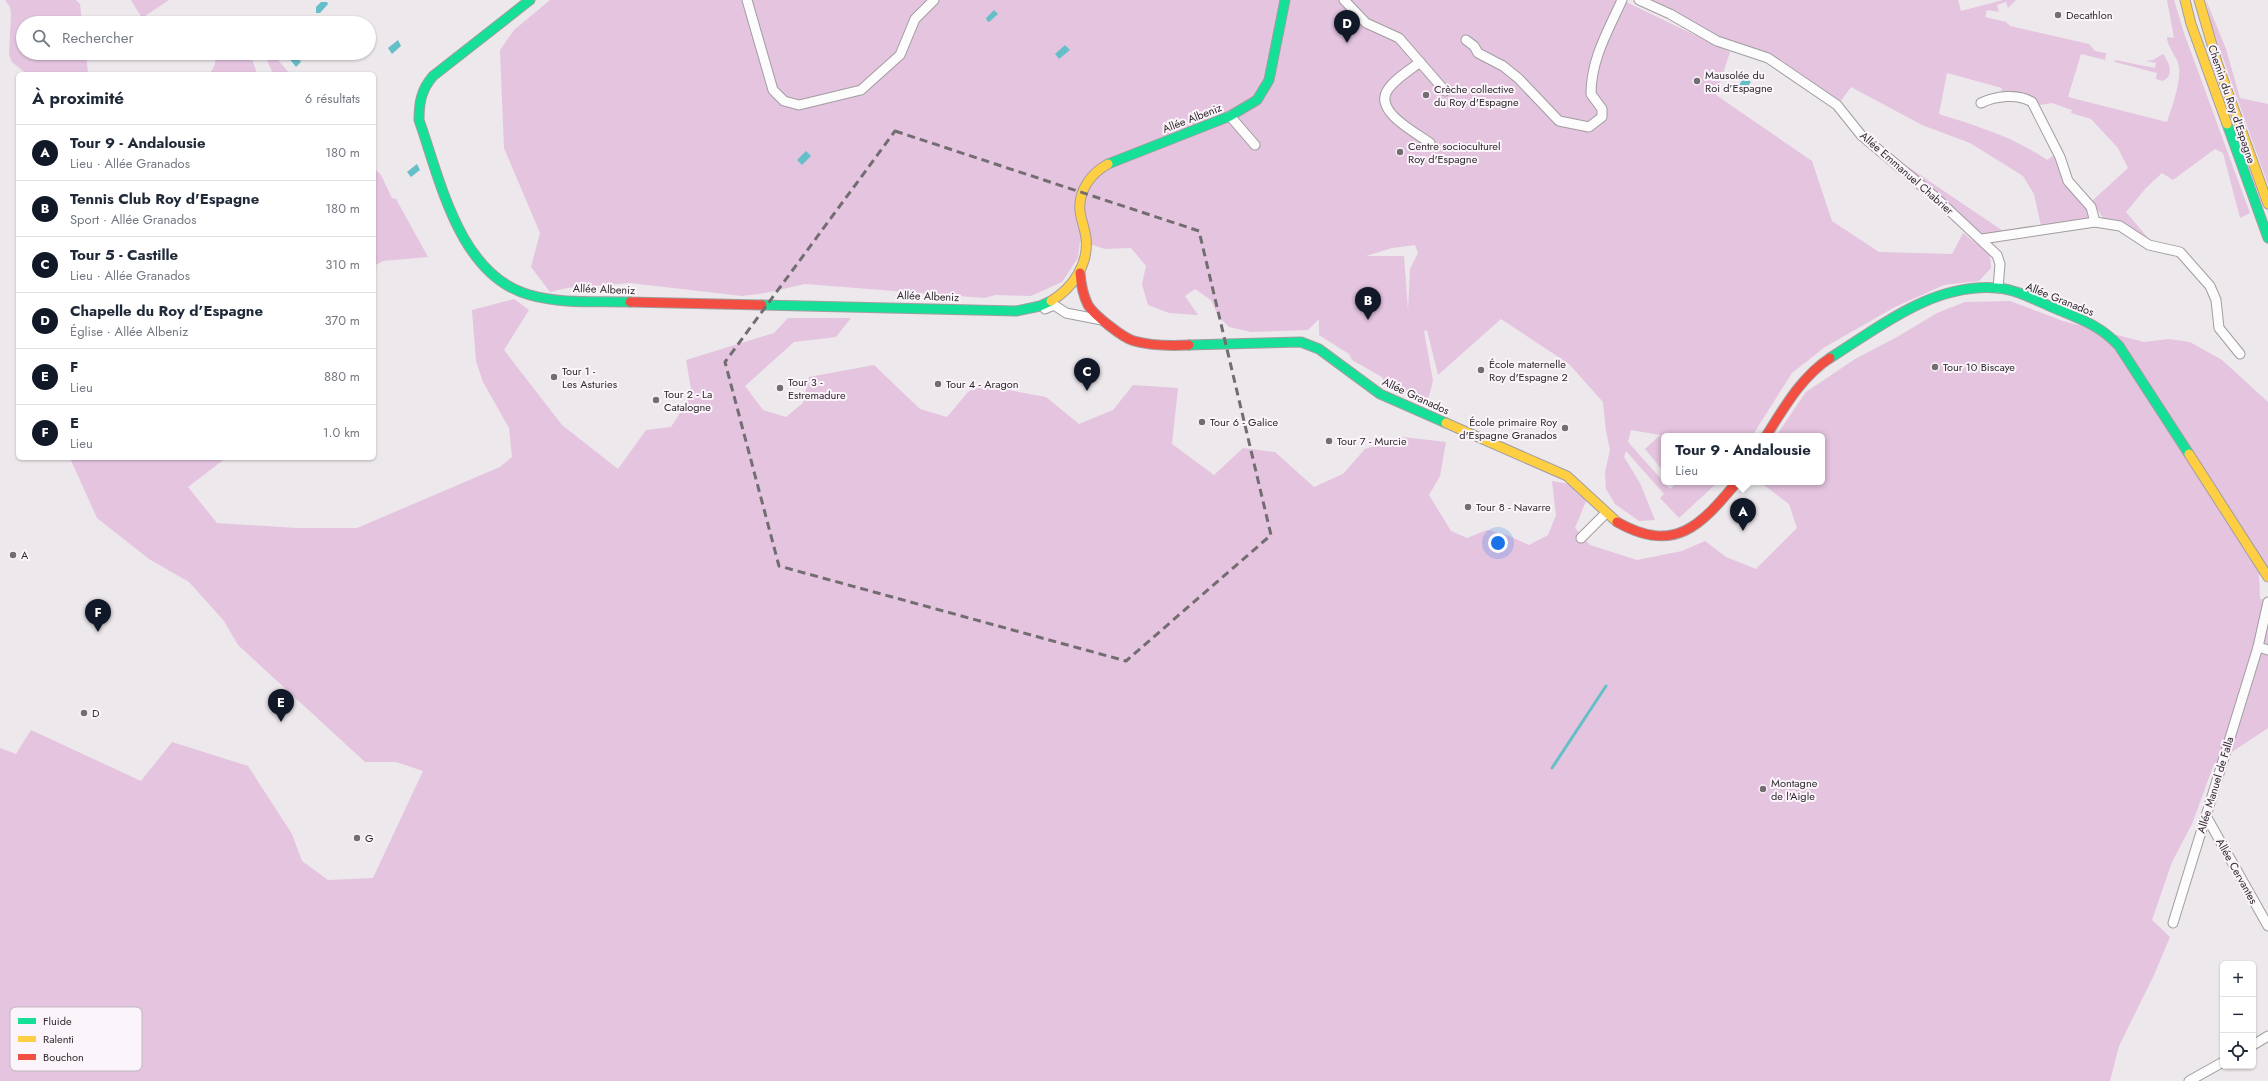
<!DOCTYPE html>
<html lang="fr">
<meta charset="utf-8">
<style>
:root{--surface:#fff;--page:#f6f6f7;--text:#1f2937;--muted:#747a83;--line:#e0e1e3;--accent:#111827}
body{margin:0;font-family:Jost,sans-serif;background:var(--page);color:var(--text)}
.controls{position:absolute;right:12px;bottom:12px;display:grid;overflow:hidden;border-radius:6px;box-shadow:0 1px 3px #0004}
.controls button{width:36px;height:36px;display:grid;place-items:center;padding:0;border:0;border-bottom:1px solid var(--line);background:var(--surface);color:var(--text);font:20px sans-serif}
.you{position:absolute;left:1498px;top:543px;width:14px;height:14px;margin:-10px;border:3px solid #fff;border-radius:50%;background:#1a73e8;box-shadow:0 0 0 6px #1a73e833}
.badge{display:grid;place-items:center;width:26px;height:26px;border-radius:50%;background:var(--accent);color:#fff;font-size:13px;font-weight:700}
.pin{position:absolute;translate:-50% -33px;filter:drop-shadow(0 1px 2px #0008)}
.pin::after{content:'';position:absolute;top:21px;width:14px;height:12px;background:inherit;clip-path:polygon(0 0,100% 0,50% 100%)}
.popup{position:absolute;left:1661px;top:433px;width:164px;height:52px;box-sizing:border-box;display:grid;place-content:center;border-radius:6px;background:var(--surface);filter:drop-shadow(0 1px 3px #0005);font-size:13px;white-space:nowrap;color:var(--muted)}
.popup b{font-size:15px;color:var(--text)}
.popup::after{content:'';position:absolute;left:50%;top:100%;margin-left:-8px;border:8px solid transparent;border-top-color:var(--surface)}
.list{margin:0;padding:0;list-style:none}
h2{display:flex;justify-content:space-between;align-items:center;height:52px;margin:0;padding:0 16px;font-size:17px}
h2 small{font-size:13px;font-weight:400;color:var(--muted)}
.list li{display:grid;grid-template-columns:26px 1fr auto;gap:12px;align-items:center;box-sizing:border-box;height:56px;padding:0 16px;border-top:1px solid var(--line)}
.list b{display:block;font-size:15px;white-space:nowrap}
.list p{margin:0;font-size:13px;white-space:nowrap;color:var(--muted)}
.list em{font-size:13px;font-style:normal;color:var(--muted)}
.icon{flex:none;width:22px;height:22px;fill:none;stroke:currentColor;stroke-width:2;stroke-linecap:round;stroke-linejoin:round}
.map{position:relative;flex:none;width:2268px;height:1081px;overflow:hidden}
.search{position:absolute;background:var(--surface);box-shadow:0 1px 3px #0004;left:16px;top:16px;width:360px;height:44px;display:flex;align-items:center;gap:10px;box-sizing:border-box;padding:0 14px;border-radius:22px;color:var(--muted);font-size:15px}
.panel{position:absolute;background:var(--surface);box-shadow:0 1px 3px #0004;left:16px;top:72px;width:360px;height:388px;border-radius:6px}
.map>svg:first-child{display:block}
.green{fill:#e4c4df;fill-rule:evenodd}
.water{fill:#65bfc8}
.lines{fill:none;stroke-linecap:round;stroke-linejoin:round}
.stream{stroke:#65bfc8;stroke-width:3}
.street-casing{stroke:#a19da0;stroke-width:11}
.fast-casing{stroke:#a19da0;stroke-width:11}
.slow-casing{stroke:#a19da0;stroke-width:11}
.jam-casing{stroke:#a19da0;stroke-width:11}
.street{stroke:#fcfcfc;stroke-width:9}
.fast{stroke:#16e098;stroke-width:9}
.slow{stroke:#ffcf43;stroke-width:9}
.jam{stroke:#f24e42;stroke-width:9}
.marked{fill:none;stroke:#726d70;stroke-width:3;stroke-dasharray:8 5;stroke-linejoin:round}
.poi-dot{fill:#726d70;stroke:#fcf4fb;stroke-width:1.5}
.labels{text-anchor:middle;stroke-width:4;stroke-linejoin:round;paint-order:stroke}
.poi-label{font-size:11px;fill:#2f2b2e;stroke:#fcf4fb;text-anchor:start}
.street-label{font-size:11px;fill:#2f2b2e;stroke:#fcf4fb}
.key{fill:#fcf4fb;stroke:#beb8be;stroke-width:1}
.key-label{font-size:11px;fill:#2f2b2e}
</style>
<div class="map">
<svg width="2268" height="1081" viewBox="0 0 2268 1081">
<rect width="100%" height="100%" fill="#ede8ec"/>
<!-- green -->
<g class="green">
<path d="M 5,0 L 76,0 L 80,4 L 82,23 L 23,23 L 23,53 L 86,53 L 88,74 L 27,74 L 12,62 L 9,55 L 11,15 L 10,7 Z"/>
<path d="M 131,0 L 169,0 L 142,18 Z"/>
<path d="M 550,0 L 1622,0 L 1730,52 L 1716,95 L 1812,161 L 1832,221 L 1879,252 L 1952,254 L 1963,233 L 1990,254 L 1991,268 L 1979,281 L 1944,285 L 1895,307 L 1825,347 L 1792,373 L 1752,436 L 1666,436 L 1631,430 L 1628,442 L 1670,489 L 1677,482 L 1718,482 L 1679,518 L 1660,498 L 1664,494 L 1626,451 L 1624,457 L 1640,483 L 1655,520 L 1639,521 L 1615,504 L 1606,489 L 1605,472 L 1610,450 L 1606,431 L 1603,402 L 1569,364 L 1501,319 L 1438,375 L 1427,330 L 1424,331 L 1433,381 L 1427,403 L 1385,386 L 1382,377 L 1352,360 L 1349,354 L 1319,335 L 1319,319 L 1308,330 L 1251,332 L 1229,327 L 1218,316 L 1211,300 L 1195,289 L 1185,296 L 1198,315 L 1169,313 L 1148,305 L 1142,284 L 1146,266 L 1131,248 L 1105,249 L 1080,241 L 1078,258 L 1062,282 L 1031,296 L 996,295 L 984,298 L 805,284 L 765,293 L 742,296 L 630,283 L 567,288 L 550,292 L 531,267 L 540,233 L 504,148 L 500,50 L 514,30 ZM 1415,245 L 1418,253 L 1410,269 L 1408,310 L 1404,256 L 1366,256 L 1392,248 Z"/>
<path d="M 1647,0 L 1958,0 L 1961,11 L 2003,0 L 2016,0 L 2008,8 L 2006,2 L 1997,5 L 1999,12 L 1987,10 L 1985,17 L 2006,22 L 2010,26 L 2089,44 L 2095,51 L 2106,53 L 2105,60 L 2081,54 L 2068,97 L 2167,122 C 2172,107 2183,77 2178,63 C 2175,54 2167,46 2167,37 L 2174,38 L 2167,0 L 2174,0 L 2184,33 L 2250,213 L 2240,218 L 2223,153 L 2215,149 L 2173,180 L 2162,173 L 2146,188 L 2126,212 L 2148,238 L 2114,221 L 2103,218 L 2092,201 L 2128,168 L 2118,148 L 2091,119 L 2071,113 L 2072,110 L 2052,103 L 2040,105 L 2034,98 L 2000,95 L 2002,88 L 1947,73 L 1939,114 C 1977,126 2014,137 2047,160 L 2054,155 L 2059,169 L 2091,209 L 2090,219 L 2041,226 L 2034,194 L 2023,176 L 1970,143 L 1922,125 L 1851,87 L 1840,102 L 1783,66 L 1706,32 Z"/>
<path d="M 2206,0 L 2226,49 L 2240,98 L 2268,104 L 2268,185 L 2212,27 Z"/>
<path d="M 216,53 L 250,53 L 257,74 L 210,74 L 215,64 Z"/>
<path d="M 264,53 L 272,53 L 290,74 L 273,74 Z"/>
<path d="M 2163,54 C 2169,62 2175,75 2163,81 L 2156,79 L 2157,73 L 2115,62 L 2115,60 L 2155,68 L 2156,63 L 2145,61 L 2153,60 Z"/>
<path d="M 1901,162 L 2003,231 L 1983,235 Z"/>
<path d="M 374,168 L 381,175 L 392,198 L 396,199 L 428,257 L 383,261 L 374,266 Z"/>
<path d="M 514,299 L 529,310 L 504,350 L 562,425 L 618,469 L 646,430 L 671,427 L 692,394 L 686,360 L 774,333 L 788,318 L 851,318 L 836,337 L 794,342 L 745,386 L 763,410 L 786,417 L 803,403 L 809,377 L 874,365 L 920,409 L 947,417 L 968,392 L 981,385 L 1046,397 L 1079,424 L 1113,410 L 1133,385 L 1178,388 L 1172,444 L 1214,475 L 1243,448 L 1275,452 L 1314,487 L 1343,474 L 1365,449 L 1403,437 L 1446,442 L 1440,476 L 1429,495 L 1451,531 L 1467,538 L 1487,530 L 1507,535 L 1529,545 L 1548,535 L 1556,515 L 1552,481 L 1574,485 L 1586,501 L 1575,528 L 1590,545 L 1637,560 L 1682,551 L 1705,541 L 1726,557 L 1756,569 L 1797,528 L 1789,504 L 1760,482 L 1822,482 L 1822,436 L 1776,436 L 1806,392 L 1855,359 L 1897,337 L 1937,313 L 1965,302 L 2010,301 L 2063,321 L 2144,342 L 2169,339 L 2190,342 L 2222,360 L 2268,402 L 2268,571 L 2259,575 L 2260,599 L 2268,600 L 2268,728 L 2214,764 L 2192,824 L 2172,862 L 2152,920 L 2170,937 L 2154,975 L 2119,1046 L 2110,1081 L 0,1081 L 0,748 L 16,754 L 31,730 L 141,781 L 172,742 L 248,766 L 292,834 L 302,861 L 328,880 L 373,878 L 423,771 L 396,762 L 365,762 L 238,645 L 224,621 L 189,582 L 149,559 L 97,518 L 70,458 L 226,458 L 188,487 L 217,523 L 297,528 L 357,528 L 500,467 L 512,457 L 509,428 L 483,382 L 476,361 L 472,310 Z"/>
<path d="M 1660,435 L 1664,437 L 1664,472 L 1645,449 Z"/>
</g>
<!-- water -->
<g class="water">
<path d="M 321,2 L 327,2 L 328,4 L 320,13 L 316,13 L 316,7 Z"/>
<path d="M 994,10 L 998,14 L 989,22 L 987,21 L 986,18 Z"/>
<path d="M 398,40 L 401,46 L 392,54 L 388,48 Z"/>
<path d="M 1065,45 L 1070,50 L 1059,59 L 1055,54 Z"/>
<path d="M 291,53 L 294,53 L 301,62 L 296,67 L 287,56 Z"/>
<path d="M 1744,77 L 1751,82 L 1742,94 L 1736,90 Z"/>
<path d="M 806,151 L 811,156 L 802,165 L 797,160 Z"/>
<path d="M 417,164 L 420,170 L 411,177 L 407,172 Z"/>
</g>
<g class="lines">
<!-- stream -->
<path class="stream" d="M 1552,768 L 1606,686"/>
<!-- street casing -->
<g class="street-casing">
<g id="street">
<path d="M 747,0 L 773,90 L 784,101 L 799,105 L 861,90 L 900,55 L 915,19 L 934,0"/>
<path d="M 1344,0 L 1366,23 L 1399,38 L 1445,91"/>
<path d="M 1639,0 L 1670,14 L 1717,41 L 1768,58 L 1837,105 L 1861,135 L 1935,197 L 1997,255 L 2000,264 L 1998,288"/>
<path d="M 1466,40 L 1474,46 L 1478,53 L 1503,66 L 1518,78 L 1559,121 L 1589,127 L 1602,117 L 1602,109 L 1591,94 C 1591,59 1608,31 1622,0"/>
<path d="M 1420,62 C 1410,70 1393,80 1387,91 C 1375,112 1415,132 1430,143"/>
<path d="M 1981,103 C 1995,96 2018,93 2032,102 L 2060,157 L 2068,181 L 2091,207 L 2095,222"/>
<path d="M 1230,116 L 1255,145"/>
<path d="M 1982,239 L 2095,222 L 2120,226 L 2149,245 L 2180,252 L 2210,286 L 2216,300 L 2219,328 L 2240,354"/>
<path d="M 1045,309 L 1054,305 L 1066,313 L 1102,320"/>
<path d="M 1581,538 L 1606,513"/>
<path d="M 2268,602 L 2258,647 L 2268,650"/>
<path d="M 2206,816 L 2268,926"/>
<path d="M 2173,923 L 2258,647"/>
<path d="M 2253,1045 L 2268,1036"/>
<path d="M 2189,1081 L 2223,1062"/>
</g>
</g>
<!-- fast casing -->
<g class="fast-casing">
<g id="fast">
<path d="M 530,0 L 433,76 C 421,90 419,103 419,120 C 440,179 459,276 530,295 C 561,304 597,301 630,302"/>
<path d="M 2227,124 L 2268,238"/>
<path d="M 1108,164 L 1230,116 L 1257,100 L 1269,80 L 1285,0"/>
<path d="M 762,305 L 1016,311 L 1040,306 L 1051,301"/>
<path d="M 1189,345 L 1301,342 L 1319,349 L 1380,394 L 1446,423"/>
<path d="M 1830,358 C 1881,326 1933,283 1997,288 C 2016,289 2037,301 2054,308 C 2080,319 2100,325 2119,346 L 2189,454"/>
</g>
</g>
<!-- slow casing -->
<g class="slow-casing">
<g id="slow">
<path d="M 2185,0 L 2191,24 L 2227,124"/>
<path d="M 2199,0 L 2217,62 L 2268,204"/>
<path d="M 1051,301 C 1073,288 1089,264 1086,238 C 1085,229 1081,220 1080,211 C 1078,191 1091,173 1108,164"/>
<path d="M 1446,423 L 1567,476 L 1617,522"/>
<path d="M 2189,454 L 2268,577"/>
</g>
</g>
<!-- jam casing -->
<g class="jam-casing">
<g id="jam">
<path d="M 1080,273 C 1081,285 1083,295 1088,305 C 1094,315 1123,338 1134,341 C 1152,346 1170,346 1189,345"/>
<path d="M 630,302 L 762,305"/>
<path d="M 1766,436 C 1784,408 1801,377 1830,358"/>
<path d="M 1617,522 C 1675,555 1701,525 1737,482"/>
</g>
</g>
<!-- street -->
<use href="#street" class="street"/>
<!-- fast -->
<use href="#fast" class="fast"/>
<!-- slow -->
<use href="#slow" class="slow"/>
<!-- jam -->
<use href="#jam" class="jam"/>
</g>
<!-- marked area -->
<path class="marked" d="M 895,131 L 1199,231 L 1271,535 L 1126,661 L 779,566 L 725,362 Z"/>
<!-- markers -->
<g class="poi-dot">
<circle cx="2058" cy="15" r="4"/>
<circle cx="1697" cy="81" r="4"/>
<circle cx="1426" cy="95" r="4"/>
<circle cx="1400" cy="152" r="4"/>
<circle cx="1935" cy="367" r="4"/>
<circle cx="1481" cy="370" r="4"/>
<circle cx="554" cy="377" r="4"/>
<circle cx="938" cy="384" r="4"/>
<circle cx="780" cy="388" r="4"/>
<circle cx="656" cy="400" r="4"/>
<circle cx="1202" cy="422" r="4"/>
<circle cx="1565" cy="428" r="4"/>
<circle cx="1329" cy="441" r="4"/>
<circle cx="1468" cy="507" r="4"/>
<circle cx="13" cy="555" r="4"/>
<circle cx="84" cy="713" r="4"/>
<circle cx="1763" cy="789" r="4"/>
<circle cx="357" cy="838" r="4"/>
</g>
<g class="labels">
<!-- poi labels -->
<g class="poi-label">
<text x="2066" y="19">Decathlon</text>
<text x="1705" y="79">Mausolée du<tspan x="1705" dy="13">Roi d’Espagne</tspan></text>
<text x="1434" y="93">Crèche collective<tspan x="1434" dy="13">du Roy d'Espagne</tspan></text>
<text x="1408" y="150">Centre socioculturel<tspan x="1408" dy="13">Roy d'Espagne</tspan></text>
<text x="1489" y="368">École maternelle<tspan x="1489" dy="13">Roy d'Espagne 2</tspan></text>
<text x="1943" y="371">Tour 10 Biscaye</text>
<text x="562" y="375">Tour 1 -<tspan x="562" dy="13">Les Asturies</tspan></text>
<text x="788" y="386">Tour 3 -<tspan x="788" dy="13">Estremadure</tspan></text>
<text x="946" y="388">Tour 4 - Aragon</text>
<text x="664" y="398">Tour 2 - La<tspan x="664" dy="13">Catalogne</tspan></text>
<text x="1210" y="426">Tour 6 - Galice</text>
<text x="1557" y="426" text-anchor="end">École primaire Roy<tspan x="1557" dy="13">d'Espagne Granados</tspan></text>
<text x="1337" y="445">Tour 7 - Murcie</text>
<text x="1476" y="511">Tour 8 - Navarre</text>
<text x="21" y="559">A</text>
<text x="92" y="717">D</text>
<text x="1771" y="787">Montagne<tspan x="1771" dy="13">de l'Aigle</tspan></text>
<text x="365" y="842">G</text>
</g>
<!-- street labels -->
<g class="street-label">
<text transform="translate(2232 104) rotate(71)" y="4">Chemin du Roy d'Espagne</text>
<text transform="translate(1192 118) rotate(-21)" y="4">Allée Albeniz</text>
<text transform="translate(1907 173) rotate(41)" y="4">Allée Emmanuel Chabrier</text>
<text transform="translate(604 289) rotate(2)" y="4">Allée Albeniz</text>
<text transform="translate(928 296) rotate(2)" y="4">Allée Albeniz</text>
<text transform="translate(2060 299) rotate(22)" y="4">Allée Granados</text>
<text transform="translate(1416 396) rotate(25)" y="4">Allée Granados</text>
<text transform="translate(2215 785) rotate(-73)" y="4">Allée Manuel de Falla</text>
<text transform="translate(2237 871) rotate(61)" y="4">Allée Cervantes</text>
</g>
</g>
<!-- legend -->
<rect x="10" y="1007" width="132" height="64" rx="6" class="key"/>
<rect x="18" y="1018" width="18" height="6" fill="#16e098"/>
<rect x="18" y="1036" width="18" height="6" fill="#ffcf43"/>
<rect x="18" y="1054" width="18" height="6" fill="#f24e42"/>
<g class="key-label">
<text x="43" y="1025">Fluide</text>
<text x="43" y="1043">Ralenti</text>
<text x="43" y="1061">Bouchon</text>
</g>
</svg>
<div class="controls">
<button>+</button>
<button>−</button>
<button><svg class="icon" aria-label="locate" viewBox="0 0 24 24"><circle cx="12" cy="12" r="6"/><path d="M12 2v4M12 18v4M2 12h4M18 12h4"/></svg></button>
</div>
<div class="you"></div>
<div class="pin badge" style="left:1743px;top:531px">A</div>
<div class="popup"><b>Tour 9 - Andalousie</b>Lieu</div>
<div class="pin badge" style="left:1368px;top:320px">B</div>
<div class="pin badge" style="left:1087px;top:391px">C</div>
<div class="pin badge" style="left:1347px;top:43px">D</div>
<div class="pin badge" style="left:281px;top:722px">E</div>
<div class="pin badge" style="left:98px;top:632px">F</div>
<div class="search"><svg class="icon" aria-label="search" viewBox="0 0 24 24"><circle cx="10" cy="10" r="6"/><path d="M15 15l6 6"/></svg>Rechercher</div>
<section class="panel">
<h2>À proximité<small>6 résultats</small></h2>
<ul class="list">
<li><span class="badge">A</span><div><b>Tour 9 - Andalousie</b><p>Lieu · Allée Granados</p></div><em>180 m</em></li>
<li><span class="badge">B</span><div><b>Tennis Club Roy d'Espagne</b><p>Sport · Allée Granados</p></div><em>180 m</em></li>
<li><span class="badge">C</span><div><b>Tour 5 - Castille</b><p>Lieu · Allée Granados</p></div><em>310 m</em></li>
<li><span class="badge">D</span><div><b>Chapelle du Roy d’Espagne</b><p>Église · Allée Albeniz</p></div><em>370 m</em></li>
<li><span class="badge">E</span><div><b>F</b><p>Lieu</p></div><em>880 m</em></li>
<li><span class="badge">F</span><div><b>E</b><p>Lieu</p></div><em>1.0 km</em></li>
</ul>
</section>
</div>
